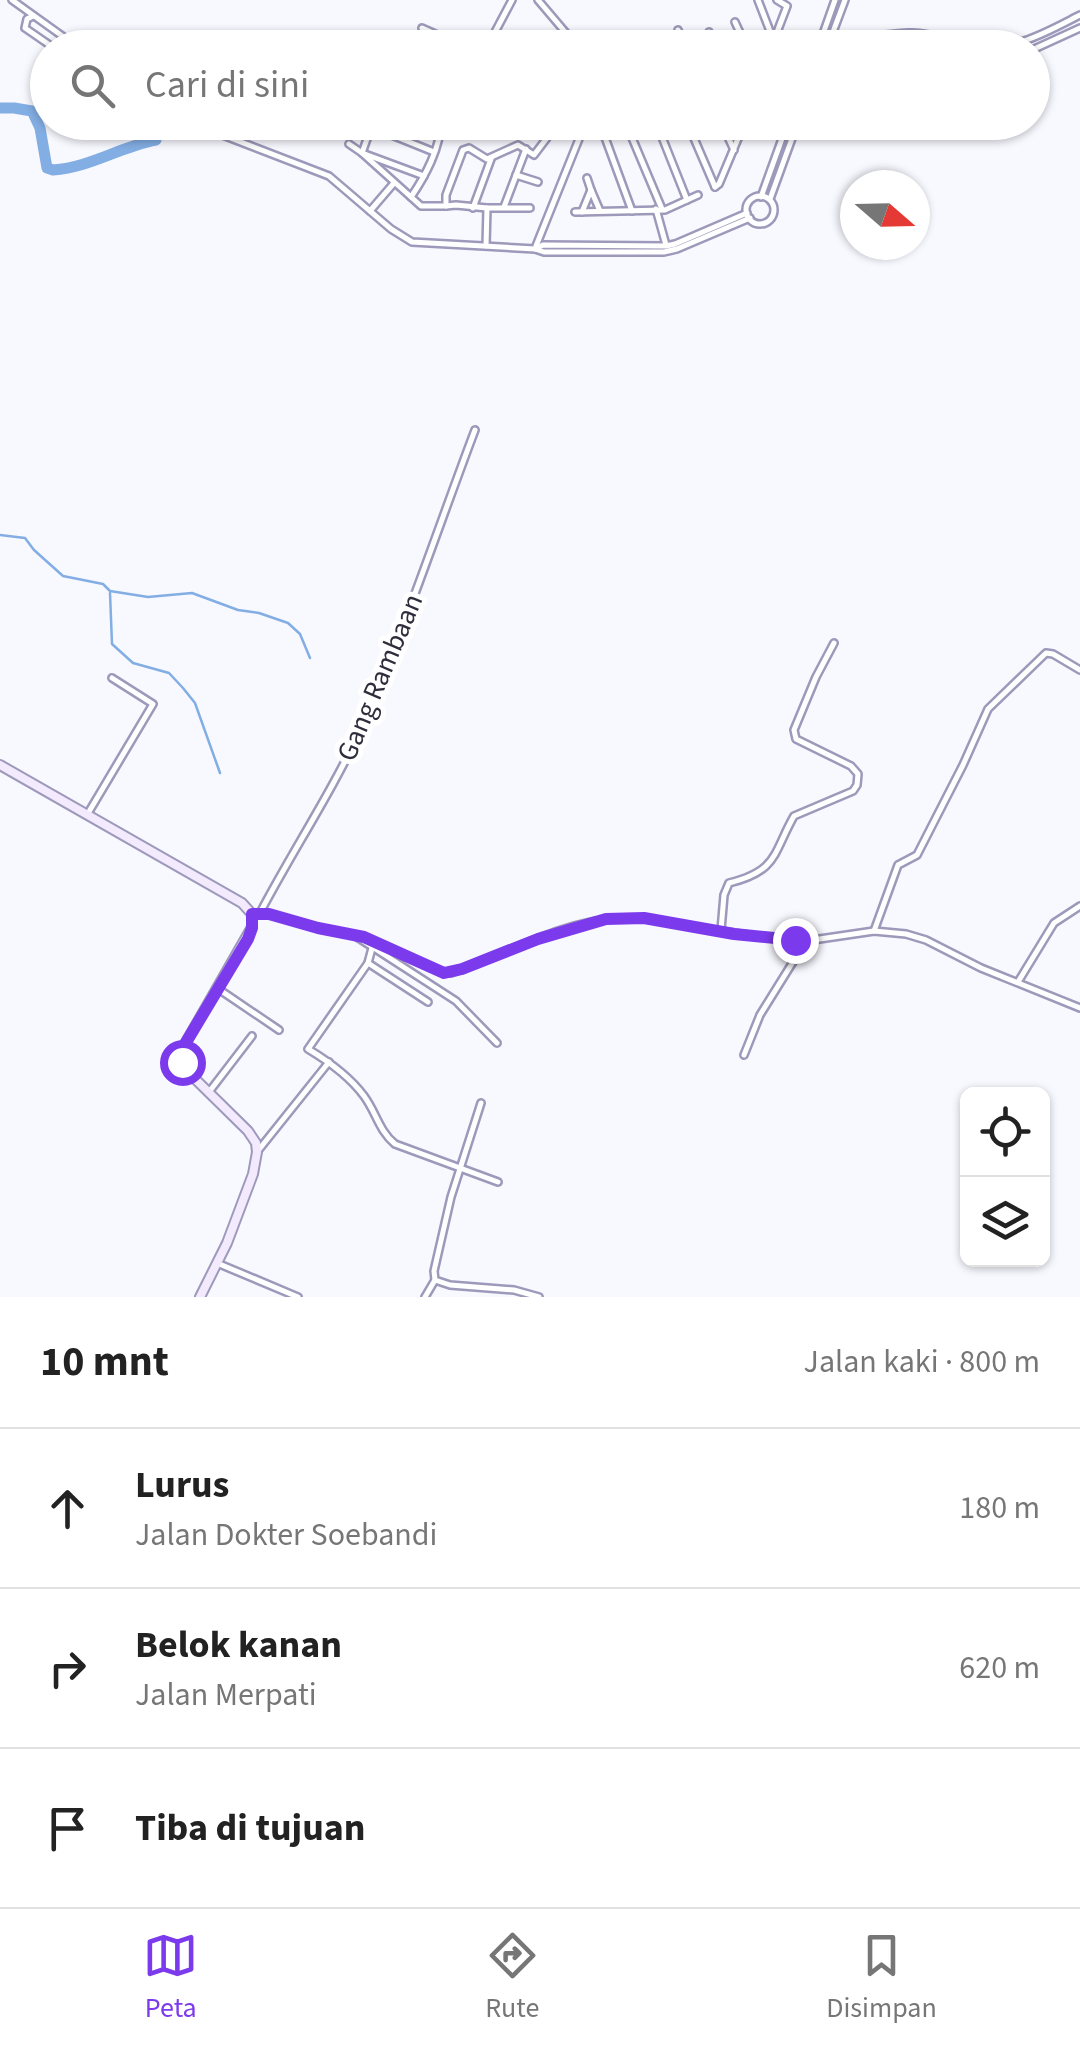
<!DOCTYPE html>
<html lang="id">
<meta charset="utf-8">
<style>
:root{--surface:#fff;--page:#f6f6f6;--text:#222;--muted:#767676;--line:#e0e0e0;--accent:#7c3aed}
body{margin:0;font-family:"Source Sans 3",sans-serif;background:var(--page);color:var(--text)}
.controls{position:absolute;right:30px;bottom:30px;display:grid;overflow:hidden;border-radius:15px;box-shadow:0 2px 8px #0004}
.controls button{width:90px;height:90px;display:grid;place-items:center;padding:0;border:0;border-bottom:2px solid var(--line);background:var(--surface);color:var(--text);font:50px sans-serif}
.compass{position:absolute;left:840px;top:170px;width:90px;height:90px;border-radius:50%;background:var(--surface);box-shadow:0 2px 8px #0004;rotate:110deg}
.stop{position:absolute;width:30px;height:30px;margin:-22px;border:8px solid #7c3aed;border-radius:50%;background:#fff}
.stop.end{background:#7c3aed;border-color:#fff;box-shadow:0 2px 10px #0008}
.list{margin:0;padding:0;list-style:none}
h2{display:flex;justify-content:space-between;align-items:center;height:130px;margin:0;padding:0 40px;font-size:42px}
h2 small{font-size:32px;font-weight:400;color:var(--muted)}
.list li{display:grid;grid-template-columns:65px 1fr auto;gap:30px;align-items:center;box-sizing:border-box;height:160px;padding:0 40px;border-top:2px solid var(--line)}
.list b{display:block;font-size:38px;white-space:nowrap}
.list p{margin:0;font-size:32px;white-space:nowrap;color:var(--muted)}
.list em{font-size:32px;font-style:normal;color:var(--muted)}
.icon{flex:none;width:55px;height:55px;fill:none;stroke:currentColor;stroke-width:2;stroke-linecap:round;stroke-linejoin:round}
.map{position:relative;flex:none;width:1080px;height:1297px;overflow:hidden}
.search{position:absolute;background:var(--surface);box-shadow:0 2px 8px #0004;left:30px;right:30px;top:30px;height:110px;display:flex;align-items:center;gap:25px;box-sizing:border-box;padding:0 35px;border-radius:55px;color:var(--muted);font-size:38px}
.sheet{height:610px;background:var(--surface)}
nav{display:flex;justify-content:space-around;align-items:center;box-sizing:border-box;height:140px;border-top:2px solid var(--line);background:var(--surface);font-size:28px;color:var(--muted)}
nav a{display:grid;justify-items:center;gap:5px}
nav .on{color:var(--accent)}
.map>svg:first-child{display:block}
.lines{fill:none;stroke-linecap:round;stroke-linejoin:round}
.stream{stroke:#83aee4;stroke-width:2.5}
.river{stroke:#83aee4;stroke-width:11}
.street-casing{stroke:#9d99ba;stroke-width:10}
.secondary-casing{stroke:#9d99ba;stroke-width:12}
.street{stroke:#fff;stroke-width:5}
.secondary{stroke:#f4eafe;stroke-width:8}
.route{stroke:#7c3aed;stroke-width:12}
.labels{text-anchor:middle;stroke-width:10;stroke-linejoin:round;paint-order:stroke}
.street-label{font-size:28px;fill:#2f2d3b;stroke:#fff}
</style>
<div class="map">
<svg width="1080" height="1297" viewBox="0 0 1080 1297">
<rect width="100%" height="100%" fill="#f8f8ff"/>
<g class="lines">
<!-- stream -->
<g class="stream">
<path d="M 0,535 L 25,538 L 34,550 L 63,576 L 103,584 L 110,591 L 148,597 L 192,593 L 238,610 L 259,613 L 288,623 L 300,634 L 310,658"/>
<path d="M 110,593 L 112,644 L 133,663 L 169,673 L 183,688 L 195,703 L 220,773"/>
</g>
<!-- river -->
<path class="river" d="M 0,108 L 14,108 L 32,111 L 40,128 L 47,168 L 53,170 C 91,167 119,147 156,140"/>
<!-- street casing -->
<g class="street-casing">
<g id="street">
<path d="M 12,0 L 79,48"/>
<path d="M 538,0 L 566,33"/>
<path d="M 758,0 L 773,39"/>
<path d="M 33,16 L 27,19 L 25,28 L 54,48"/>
<path d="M 735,22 L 747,48"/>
<path d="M 422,28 L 467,48"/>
<path d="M 678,30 L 686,48"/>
<path d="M 709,32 L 716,48"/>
<path d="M 824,34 C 852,42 880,34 909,33 C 928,32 944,40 962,44 C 1010,54 1039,36 1080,15"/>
<path d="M 480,48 L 494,34 L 512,0"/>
<path d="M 771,48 L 787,6 L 777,0"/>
<path d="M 818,48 L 835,0"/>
<path d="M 827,48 L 845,0"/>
<path d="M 882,48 L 912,44 L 923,48"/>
<path d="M 1032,50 L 1080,28"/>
<path d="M 189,122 L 329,176 L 391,229 L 412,242 L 535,249 L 544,252 L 664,252 L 677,249 L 750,218"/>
<path d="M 373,122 L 362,153 L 411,197 C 424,178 442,146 440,122"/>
<path d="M 656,122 L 687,200"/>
<path d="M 687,122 L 715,187"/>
<path d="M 721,122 L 734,150"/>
<path d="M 595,126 L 603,132 L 632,211"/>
<path d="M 372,127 L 434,152"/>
<path d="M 630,133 L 662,209"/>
<path d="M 349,144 L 362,153 L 424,176"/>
<path d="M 516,175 L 538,182"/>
<path d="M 587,178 L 591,190"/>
<path d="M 715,187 L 719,184 L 745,122"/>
<circle cx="760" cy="210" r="14"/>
<path d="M 411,197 L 421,206 L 446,206"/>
<path d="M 761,197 L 788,122"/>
<path d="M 770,199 L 798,122"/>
<path d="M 504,207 L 526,149"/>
<path d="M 473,208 L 491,159"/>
<path d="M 487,208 L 456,205 L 446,206 L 446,195 L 463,150 L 469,148 L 487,159 L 518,145 L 534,155 L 559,122"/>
<path d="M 656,209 L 666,245"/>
<path d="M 370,211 L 394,183"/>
<path d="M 575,212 L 665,210 L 698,195"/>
<path d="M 582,212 L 591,190 L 600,211"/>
<path d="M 486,246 L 487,208 L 530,208"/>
<path d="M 536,246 L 585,124"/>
<path d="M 535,249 L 543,245 L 666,246 L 675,244 L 747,213"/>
<path d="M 87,815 L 153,704 L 112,678"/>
<path d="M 260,913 C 293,850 334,789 363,724 C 405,628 438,528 475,430"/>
<path d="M 252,914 L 269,914 L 318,928 L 364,937 L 444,973 L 451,973 C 506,954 562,921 621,918 C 644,917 667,922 690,926 C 729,932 767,939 806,941 L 874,931 L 906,934 L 926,940 L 981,968 L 1080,1008"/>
<path d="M 721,930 L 724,895 L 729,883 C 778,871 773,853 794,816 L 853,791 L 857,785 L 858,774 L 851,766 L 796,739 L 794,730 L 816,677 L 834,643"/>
<path d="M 874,931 L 898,865 L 917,855 L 963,765 L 988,709 L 1046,653 L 1053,654 L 1080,670"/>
<path d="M 357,937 L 456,1001 L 497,1043"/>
<path d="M 372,948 L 368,963 L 308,1049 C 328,1061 350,1077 364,1096 C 376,1112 379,1131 395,1144 L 498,1182"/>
<path d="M 368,963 L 428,1002"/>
<path d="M 1018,982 L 1054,923 L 1080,906"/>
<path d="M 217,988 L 279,1030"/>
<path d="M 744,1055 L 760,1015 L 806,941"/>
<path d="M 209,1092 L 252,1036"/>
<path d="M 481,1103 L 451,1197 L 434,1271 L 435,1280 L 450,1285 L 514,1290 L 539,1297"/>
<path d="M 257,1152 L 329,1062"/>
<path d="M 217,1263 L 298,1297"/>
<path d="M 425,1297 L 435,1280"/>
</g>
</g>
<!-- secondary casing -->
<g class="secondary-casing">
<path id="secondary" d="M 0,765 L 242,903 L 252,914 L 252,927 L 185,1044 L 182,1054 L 185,1069 L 248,1131 L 256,1143 L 257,1152 L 253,1174 L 227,1243 L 200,1297"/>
</g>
<!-- street -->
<use href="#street" class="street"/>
<!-- secondary -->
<use href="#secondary" class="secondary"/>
</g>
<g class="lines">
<!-- route -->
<path class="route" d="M 182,1062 L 185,1044 L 248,939 L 252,928 L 252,914 L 269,914 L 318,928 L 364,937 L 444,973 L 462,969 L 538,939 L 606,919 L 644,918 L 734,934 L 795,940"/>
</g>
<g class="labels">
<!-- street labels -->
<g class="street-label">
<text transform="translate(379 677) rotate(-67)" y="10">Gang Rambaan</text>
</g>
</g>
</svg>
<div class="controls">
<button><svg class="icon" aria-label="locate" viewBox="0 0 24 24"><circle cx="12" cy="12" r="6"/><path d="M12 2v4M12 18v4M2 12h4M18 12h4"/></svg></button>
<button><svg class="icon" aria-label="layers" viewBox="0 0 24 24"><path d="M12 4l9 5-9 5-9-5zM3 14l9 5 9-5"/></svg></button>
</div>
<svg class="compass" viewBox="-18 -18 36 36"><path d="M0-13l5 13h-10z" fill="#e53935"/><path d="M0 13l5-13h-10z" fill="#767676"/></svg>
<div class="stop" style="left:182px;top:1062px"></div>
<div class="stop end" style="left:795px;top:940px"></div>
<div class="search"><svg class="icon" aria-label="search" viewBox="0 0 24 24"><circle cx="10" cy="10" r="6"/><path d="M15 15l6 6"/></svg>Cari di sini</div>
</div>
<section class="sheet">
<h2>10 mnt<small>Jalan kaki · 800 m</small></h2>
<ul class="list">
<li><svg class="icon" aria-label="ahead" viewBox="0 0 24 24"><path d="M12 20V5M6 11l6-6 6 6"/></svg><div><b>Lurus</b><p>Jalan Dokter Soebandi</p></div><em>180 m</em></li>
<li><svg class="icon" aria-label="right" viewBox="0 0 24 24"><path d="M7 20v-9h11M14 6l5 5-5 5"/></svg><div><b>Belok kanan</b><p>Jalan Merpati</p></div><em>620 m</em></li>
<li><svg class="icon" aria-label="arrive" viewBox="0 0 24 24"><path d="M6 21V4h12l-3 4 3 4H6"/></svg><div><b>Tiba di tujuan</b></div></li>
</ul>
</section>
<nav>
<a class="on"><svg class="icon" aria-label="map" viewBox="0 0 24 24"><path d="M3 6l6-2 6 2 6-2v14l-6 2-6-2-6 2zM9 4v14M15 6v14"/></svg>Peta</a>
<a><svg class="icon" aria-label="directions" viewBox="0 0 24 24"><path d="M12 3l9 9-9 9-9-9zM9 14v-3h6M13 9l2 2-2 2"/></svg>Rute</a>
<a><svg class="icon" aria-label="saved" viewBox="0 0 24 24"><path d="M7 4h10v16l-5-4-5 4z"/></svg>Disimpan</a>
</nav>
